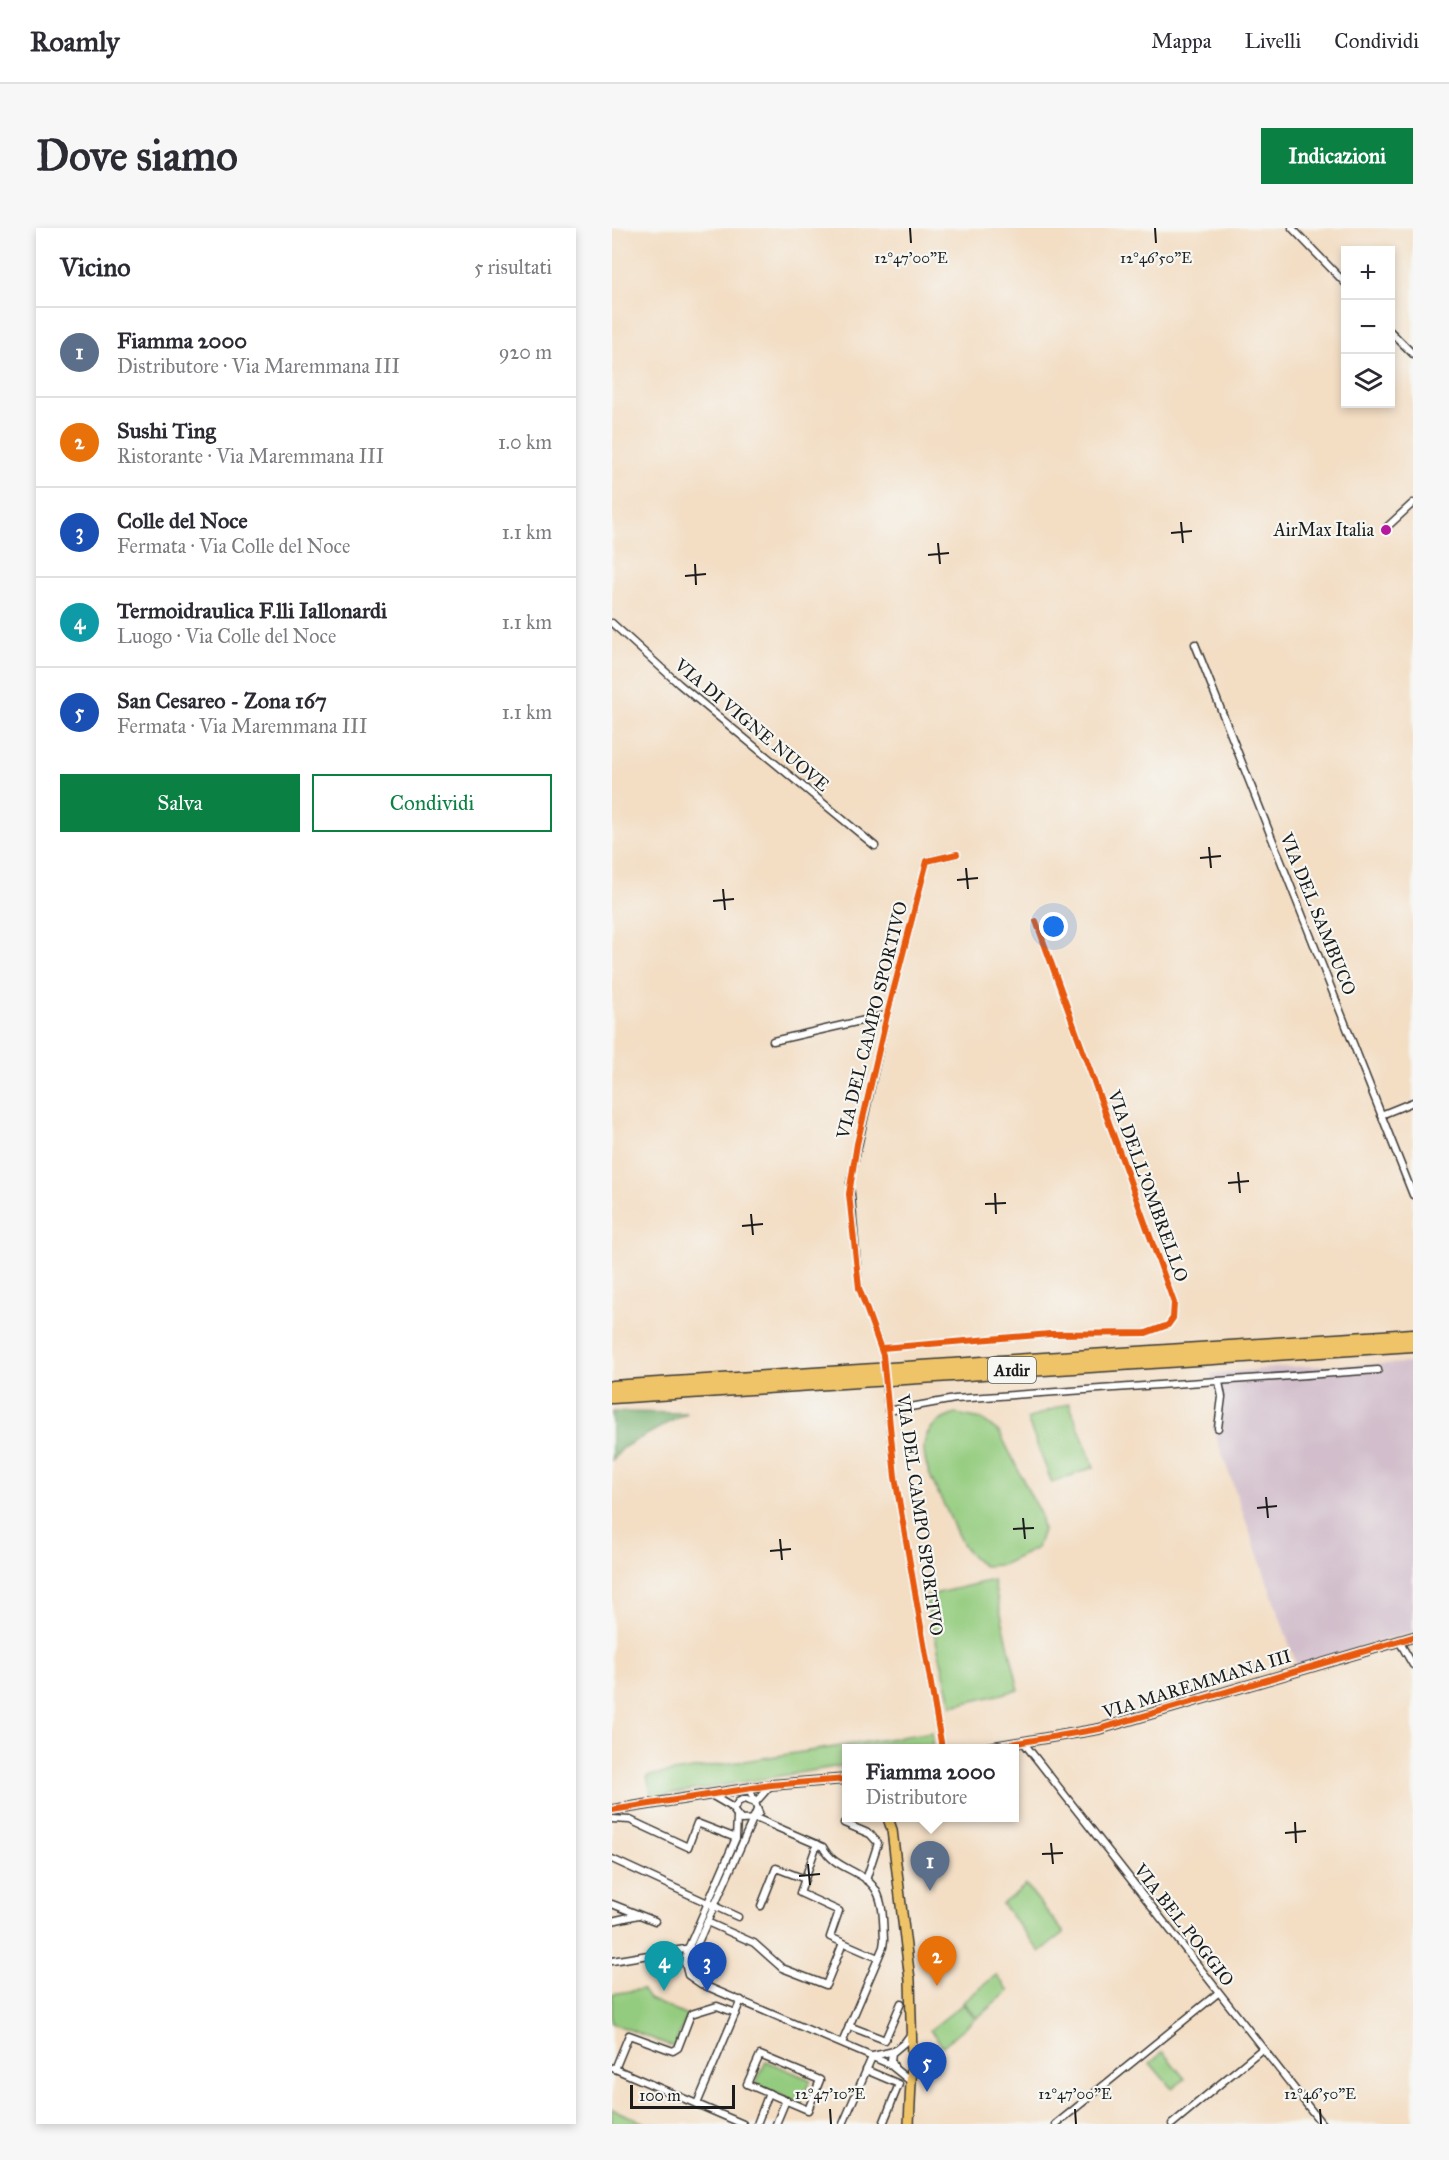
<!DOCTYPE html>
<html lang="it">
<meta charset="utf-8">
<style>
:root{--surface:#fff;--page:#f7f7f7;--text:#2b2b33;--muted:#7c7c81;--line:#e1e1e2;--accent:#0b8043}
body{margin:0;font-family:"IM FELL Great Primer",serif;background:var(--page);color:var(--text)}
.controls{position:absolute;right:18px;top:18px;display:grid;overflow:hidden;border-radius:0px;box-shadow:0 3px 9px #0003}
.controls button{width:54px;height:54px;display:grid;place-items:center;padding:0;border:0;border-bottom:2px solid var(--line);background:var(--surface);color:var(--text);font:30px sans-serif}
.scale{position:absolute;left:18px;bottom:15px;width:105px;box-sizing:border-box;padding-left:6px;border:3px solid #1c1c1c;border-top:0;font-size:16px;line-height:21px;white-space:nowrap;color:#1c1c1c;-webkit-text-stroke:4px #f6f6f2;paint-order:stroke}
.you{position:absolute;left:442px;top:699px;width:21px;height:21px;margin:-15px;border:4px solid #fff;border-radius:50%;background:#1a73e8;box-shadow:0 0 0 9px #1a73e833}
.badge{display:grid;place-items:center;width:39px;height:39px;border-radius:50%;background:var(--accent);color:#fff;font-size:20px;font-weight:700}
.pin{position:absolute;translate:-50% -50px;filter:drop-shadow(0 2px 3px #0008)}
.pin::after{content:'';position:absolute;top:32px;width:21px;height:18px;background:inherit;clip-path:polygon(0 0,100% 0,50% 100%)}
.popup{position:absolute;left:230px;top:1516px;width:177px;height:78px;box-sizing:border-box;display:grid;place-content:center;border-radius:0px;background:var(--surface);filter:drop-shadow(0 2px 4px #0005);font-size:20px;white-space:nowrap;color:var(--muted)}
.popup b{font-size:22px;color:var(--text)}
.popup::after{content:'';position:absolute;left:50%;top:100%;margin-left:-12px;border:12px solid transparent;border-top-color:var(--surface)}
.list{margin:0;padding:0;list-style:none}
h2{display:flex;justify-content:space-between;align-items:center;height:78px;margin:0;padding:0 24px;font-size:26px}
h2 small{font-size:20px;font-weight:400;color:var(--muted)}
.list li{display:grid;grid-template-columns:39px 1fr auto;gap:18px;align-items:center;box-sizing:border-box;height:90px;padding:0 24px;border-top:2px solid var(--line)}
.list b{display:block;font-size:22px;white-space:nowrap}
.list p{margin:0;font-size:20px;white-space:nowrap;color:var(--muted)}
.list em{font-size:20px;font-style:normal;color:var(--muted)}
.actions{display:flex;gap:12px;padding:18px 24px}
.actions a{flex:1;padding:14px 0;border:2px solid var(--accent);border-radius:0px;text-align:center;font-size:21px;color:var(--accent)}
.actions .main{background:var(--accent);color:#fff}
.icon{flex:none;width:33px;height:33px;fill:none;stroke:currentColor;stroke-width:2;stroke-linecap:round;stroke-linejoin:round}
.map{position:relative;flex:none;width:801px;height:1896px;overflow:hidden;border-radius:0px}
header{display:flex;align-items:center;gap:36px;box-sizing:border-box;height:84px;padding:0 30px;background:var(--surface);border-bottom:2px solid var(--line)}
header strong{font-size:28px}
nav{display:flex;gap:33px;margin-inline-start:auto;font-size:21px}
.intro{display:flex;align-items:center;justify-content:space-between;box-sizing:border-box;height:144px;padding:0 36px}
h1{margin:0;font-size:42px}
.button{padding:15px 27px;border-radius:0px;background:var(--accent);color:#fff;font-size:21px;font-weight:700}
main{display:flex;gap:36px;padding:0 36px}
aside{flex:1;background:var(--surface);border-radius:0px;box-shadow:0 3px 9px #0003}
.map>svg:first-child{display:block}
.industrial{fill:#d1bdcb}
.green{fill:#94cc7f;stroke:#58744e;stroke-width:1.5}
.forest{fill:#77b06e;stroke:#4a6645;stroke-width:1.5}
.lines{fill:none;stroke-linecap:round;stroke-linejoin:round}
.street-casing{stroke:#3c3935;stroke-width:9}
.secondary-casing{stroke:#3c3935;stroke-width:12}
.primary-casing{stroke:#3c3935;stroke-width:12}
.highway-casing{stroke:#3c3935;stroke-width:15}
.street{stroke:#fff;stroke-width:6}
.secondary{stroke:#f9e7c3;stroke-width:9}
.primary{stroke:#efc469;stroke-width:9}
.highway{stroke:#efc469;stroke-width:12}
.street-bridge-casing{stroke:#3c3935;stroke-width:9;stroke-linecap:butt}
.street-bridge{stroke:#fff;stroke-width:6}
.cycleway-casing{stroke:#f6f6f2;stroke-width:10}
.cycleway{stroke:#e8590c;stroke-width:6}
.ticks{fill:none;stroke:#1c1c1c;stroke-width:2}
.poi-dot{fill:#b5179e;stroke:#f6f6f2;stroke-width:2}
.labels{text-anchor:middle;stroke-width:4.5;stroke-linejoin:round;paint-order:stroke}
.shield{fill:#f6f6f2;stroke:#5d5d5c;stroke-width:1.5}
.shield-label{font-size:16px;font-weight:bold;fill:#1c1c1c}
.poi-label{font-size:18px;fill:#1c1c1c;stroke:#f6f6f2;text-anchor:end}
.street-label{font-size:18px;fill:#1c1c1c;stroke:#f6f6f2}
.ticks-label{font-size:15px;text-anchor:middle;fill:#1c1c1c;stroke:#f6f6f2;stroke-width:4.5;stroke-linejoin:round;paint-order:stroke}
</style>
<header>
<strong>Roamly</strong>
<nav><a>Mappa</a><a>Livelli</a><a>Condividi</a></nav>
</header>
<div class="intro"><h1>Dove siamo</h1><a class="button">Indicazioni</a></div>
<main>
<aside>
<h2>Vicino<small>5 risultati</small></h2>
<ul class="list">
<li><span class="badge" style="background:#5c6f8a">1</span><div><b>Fiamma 2000</b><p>Distributore · Via Maremmana III</p></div><em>920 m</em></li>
<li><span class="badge" style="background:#e8710a">2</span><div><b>Sushi Ting</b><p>Ristorante · Via Maremmana III</p></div><em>1.0 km</em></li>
<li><span class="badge" style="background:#1a4fb4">3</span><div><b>Colle del Noce</b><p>Fermata · Via Colle del Noce</p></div><em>1.1 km</em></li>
<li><span class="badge" style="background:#0f9aa8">4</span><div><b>Termoidraulica F.lli Iallonardi</b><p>Luogo · Via Colle del Noce</p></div><em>1.1 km</em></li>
<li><span class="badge" style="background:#1a4fb4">5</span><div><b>San Cesareo - Zona 167</b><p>Fermata · Via Maremmana III</p></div><em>1.1 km</em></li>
</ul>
<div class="actions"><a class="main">Salva</a><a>Condividi</a></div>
</aside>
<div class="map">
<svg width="801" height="1896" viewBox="0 0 801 1896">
<rect width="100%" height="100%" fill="#f6f6f2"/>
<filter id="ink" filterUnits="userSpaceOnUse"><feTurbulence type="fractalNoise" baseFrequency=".0167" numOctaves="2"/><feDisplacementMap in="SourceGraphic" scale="12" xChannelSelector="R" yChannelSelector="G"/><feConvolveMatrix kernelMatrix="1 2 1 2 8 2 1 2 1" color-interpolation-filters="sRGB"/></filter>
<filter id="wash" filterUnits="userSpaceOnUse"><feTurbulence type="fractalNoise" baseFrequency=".008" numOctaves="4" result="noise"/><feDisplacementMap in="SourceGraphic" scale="24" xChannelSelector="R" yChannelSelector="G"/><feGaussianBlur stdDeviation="1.35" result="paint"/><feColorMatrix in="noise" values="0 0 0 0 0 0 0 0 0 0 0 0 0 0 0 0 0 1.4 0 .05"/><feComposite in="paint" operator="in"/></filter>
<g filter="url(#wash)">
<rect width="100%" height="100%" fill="#f3ddc3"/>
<!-- industrial -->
<path class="industrial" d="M 801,1135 L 801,1404 L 685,1438 L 601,1200 L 606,1176 L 599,1146 L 673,1139 Z"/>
<!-- green -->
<g class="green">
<path d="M 457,1175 L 482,1239 L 440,1255 L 415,1191 Z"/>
<path d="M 344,1186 L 370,1191 L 388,1205 L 428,1286 L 431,1302 L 425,1320 L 390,1337 L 372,1338 C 351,1327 344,1302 334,1281 C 318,1248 289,1202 344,1186 Z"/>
<path d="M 381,1352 L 407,1462 L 340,1478 L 313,1368 Z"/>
<path d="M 320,1504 L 320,1520 L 234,1520 L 234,1537 L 40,1569 L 35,1548 Z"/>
<path d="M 414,1657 L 452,1705 L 428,1724 L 390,1676 Z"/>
<path d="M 384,1747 L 397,1763 L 365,1790 L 351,1774 Z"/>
<path d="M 30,1761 L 37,1771 L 75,1788 L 62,1819 L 0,1795 L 0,1766 Z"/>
<path d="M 351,1776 L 363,1791 L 331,1818 L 318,1802 Z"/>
<path d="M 551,1824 L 573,1851 L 560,1861 L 538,1835 Z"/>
<path d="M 154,1833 L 199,1852 L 189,1876 L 144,1856 Z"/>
<path d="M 0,1881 L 35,1896 L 0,1896 Z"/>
</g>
<!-- forest -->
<path class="forest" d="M 0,1184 L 75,1185 L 12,1219 L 0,1232 Z"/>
</g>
<g filter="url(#ink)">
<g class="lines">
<!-- street casing -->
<g class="street-casing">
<g id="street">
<path d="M 680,0 L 734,56"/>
<path d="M 778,103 L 801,126"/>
<path d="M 775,299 L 801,275"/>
<path d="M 0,395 L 67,456 L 263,618"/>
<path d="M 583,416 L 801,967"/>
<path d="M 161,813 L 275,787"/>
<path d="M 769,887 L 801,874"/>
<path d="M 270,1120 L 438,1106 L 534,1105 L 556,1097 L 561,1090 L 562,1075 L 424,693"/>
<path d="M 270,1123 L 247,1060 L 238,955 L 275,787 L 315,633 L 345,626"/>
<path d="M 274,1162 L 283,1249 L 330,1520"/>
<path d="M 276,1183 L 343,1171 L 766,1142"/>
<path d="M 606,1200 L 610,1169 L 607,1154"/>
<path d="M 787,1413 L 801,1437"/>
<path d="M 412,1515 L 710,1896"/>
<path d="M 137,1560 L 147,1585"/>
<path d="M 99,1567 L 118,1578 L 129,1592 L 146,1591 L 211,1619 C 222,1642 254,1642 265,1664 C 272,1678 271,1697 272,1712 L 271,1719 L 230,1815"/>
<path d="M 143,1575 L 158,1558"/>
<path d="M 122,1581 L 126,1574 L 132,1571 L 143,1575"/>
<path d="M 125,1589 L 124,1610 L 75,1723 L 73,1735 L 76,1747 L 89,1756 L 277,1836 L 298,1853"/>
<path d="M 0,1591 L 18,1592 L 76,1619 L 85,1595 L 124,1610"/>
<path d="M 232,1595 L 258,1606 L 266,1615 L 254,1652"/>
<path d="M 205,1616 L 188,1665 L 227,1683 L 218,1709 L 266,1730"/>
<path d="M 0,1631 L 126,1689"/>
<path d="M 0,1676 L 43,1693"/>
<path d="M 149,1678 L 164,1640 L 193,1651"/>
<path d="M 0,1693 L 26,1687"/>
<path d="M 95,1694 L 142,1715 L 170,1740 L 214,1757 L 231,1715"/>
<path d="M 0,1733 L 79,1720"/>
<path d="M 77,1742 L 80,1728 L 145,1582"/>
<path d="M 237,1798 L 273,1812 L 289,1775"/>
<path d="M 148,1827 L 208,1852 L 196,1882 L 135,1856 Z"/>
<path d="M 261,1828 L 282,1823"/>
<path d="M 282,1838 L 279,1832 L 280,1825 L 292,1815 L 298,1807"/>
<path d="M 1,1840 L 131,1896"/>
<path d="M 3,1841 L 17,1807 L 61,1823 L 66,1820 L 79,1786 L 105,1778 L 124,1785"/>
<path d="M 254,1842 L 287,1856 L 271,1896"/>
<path d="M 85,1876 L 129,1772"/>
<path d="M 145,1896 L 157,1865"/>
<path d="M 164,1896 L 174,1872"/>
<path d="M 231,1896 L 260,1829"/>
<path d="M 444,1896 L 606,1765"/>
<path d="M 560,1896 L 650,1821"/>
</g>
</g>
<!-- secondary casing -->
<g class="secondary-casing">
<path id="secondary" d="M 0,1582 L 159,1557 L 234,1551"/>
</g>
<!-- primary casing -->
<g class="primary-casing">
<g id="primary">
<path d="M 375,1520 L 487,1501 L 801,1409"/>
<path d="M 276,1590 L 280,1602 L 298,1752 L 300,1828"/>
<path d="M 297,1896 L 300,1834"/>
</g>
</g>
<!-- highway casing -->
<g class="highway-casing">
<g id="highway">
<path d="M 0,1159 L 801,1107"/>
<path d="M 0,1169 L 801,1117"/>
</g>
</g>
<!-- street -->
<use href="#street" class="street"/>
<!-- secondary -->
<use href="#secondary" class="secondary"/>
<!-- primary -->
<use href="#primary" class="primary"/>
<!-- highway -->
<use href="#highway" class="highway"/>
<!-- street-bridge casing -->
<g class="street-bridge-casing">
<path id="street-bridge" d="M 271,1127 L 274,1162"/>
</g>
<!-- street-bridge -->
<use href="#street-bridge" class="street-bridge"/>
<!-- cycleway casing -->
<g class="cycleway-casing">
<g id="cycleway">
<path d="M 270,1120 L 438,1106 L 534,1105 L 556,1097 L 561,1090 L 562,1075 L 424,693"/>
<path d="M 330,1520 L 283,1249 L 271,1127 L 247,1060 L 237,966 L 245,916 L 275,787 L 315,633 L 345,626"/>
<path d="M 375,1520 L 487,1501 L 801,1409"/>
<path d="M 0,1582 L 159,1557 L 234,1551"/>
</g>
</g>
<!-- cycleway -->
<use href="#cycleway" class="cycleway"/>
</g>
</g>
<!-- ticks -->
<path class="ticks" d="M 298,0 L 299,15M 543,0 L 544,15M 569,294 L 571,315M 559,305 L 580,303M 326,315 L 328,336M 316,327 L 337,325M 83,336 L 84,357M 73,348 L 94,346M 597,619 L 599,640M 588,630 L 609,628M 354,640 L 356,661M 345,652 L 366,650M 111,661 L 113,682M 101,673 L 122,671M 626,944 L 628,965M 616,955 L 637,953M 383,965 L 384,986M 373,976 L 394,975M 139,986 L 141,1007M 130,998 L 151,996M 654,1269 L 656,1290M 645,1280 L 665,1278M 411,1290 L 413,1311M 401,1301 L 422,1300M 168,1311 L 170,1332M 158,1323 L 179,1321M 683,1594 L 684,1615M 673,1605 L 694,1603M 439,1615 L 441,1636M 430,1626 L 451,1625M 196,1636 L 198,1657M 187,1648 L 208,1646M 218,1881 L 219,1896M 463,1881 L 464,1896M 708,1881 L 709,1896"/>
<!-- markers -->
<circle class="poi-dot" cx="774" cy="302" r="6"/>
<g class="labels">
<!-- shield labels -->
<rect class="shield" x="376" y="1129" width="48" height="26" rx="4.5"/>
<g class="shield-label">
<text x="400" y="1148">A1dir</text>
</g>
<!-- poi labels -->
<g class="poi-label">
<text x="762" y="308">AirMax Italia</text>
</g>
<!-- street labels -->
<g class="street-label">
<text transform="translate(140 497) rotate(40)" y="6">VIA DI VIGNE NUOVE</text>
<text transform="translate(706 686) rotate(68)" y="6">VIA DEL SAMBUCO</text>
<text transform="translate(260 792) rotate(-76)" y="6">VIA DEL CAMPO SPORTIVO</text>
<text transform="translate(536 958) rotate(70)" y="6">VIA DELL'OMBRELLO</text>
<text transform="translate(308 1287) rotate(82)" y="6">VIA DEL CAMPO SPORTIVO</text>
<text transform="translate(585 1456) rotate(-17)" y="6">VIA MAREMMANA III</text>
<text transform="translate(572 1697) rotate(52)" y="6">VIA BEL POGGIO</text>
</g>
</g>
<g class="ticks-label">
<text x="299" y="35">12°47'00"E</text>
<text x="544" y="35">12°46'50"E</text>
<text x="218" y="1871">12°47'10"E</text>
<text x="463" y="1871">12°47'00"E</text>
<text x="708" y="1871">12°46'50"E</text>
</g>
</svg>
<div class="controls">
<button>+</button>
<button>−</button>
<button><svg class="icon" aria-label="layers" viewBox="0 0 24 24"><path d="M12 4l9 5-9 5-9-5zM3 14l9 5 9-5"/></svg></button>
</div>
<div class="scale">100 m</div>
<div class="you"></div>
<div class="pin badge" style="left:318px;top:1663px;background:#5c6f8a">1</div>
<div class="popup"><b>Fiamma 2000</b>Distributore</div>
<div class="pin badge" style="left:325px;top:1758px;background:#e8710a">2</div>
<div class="pin badge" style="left:95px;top:1764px;background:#1a4fb4">3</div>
<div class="pin badge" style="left:52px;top:1763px;background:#0f9aa8">4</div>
<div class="pin badge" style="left:315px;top:1864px;background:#1a4fb4">5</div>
</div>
</main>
